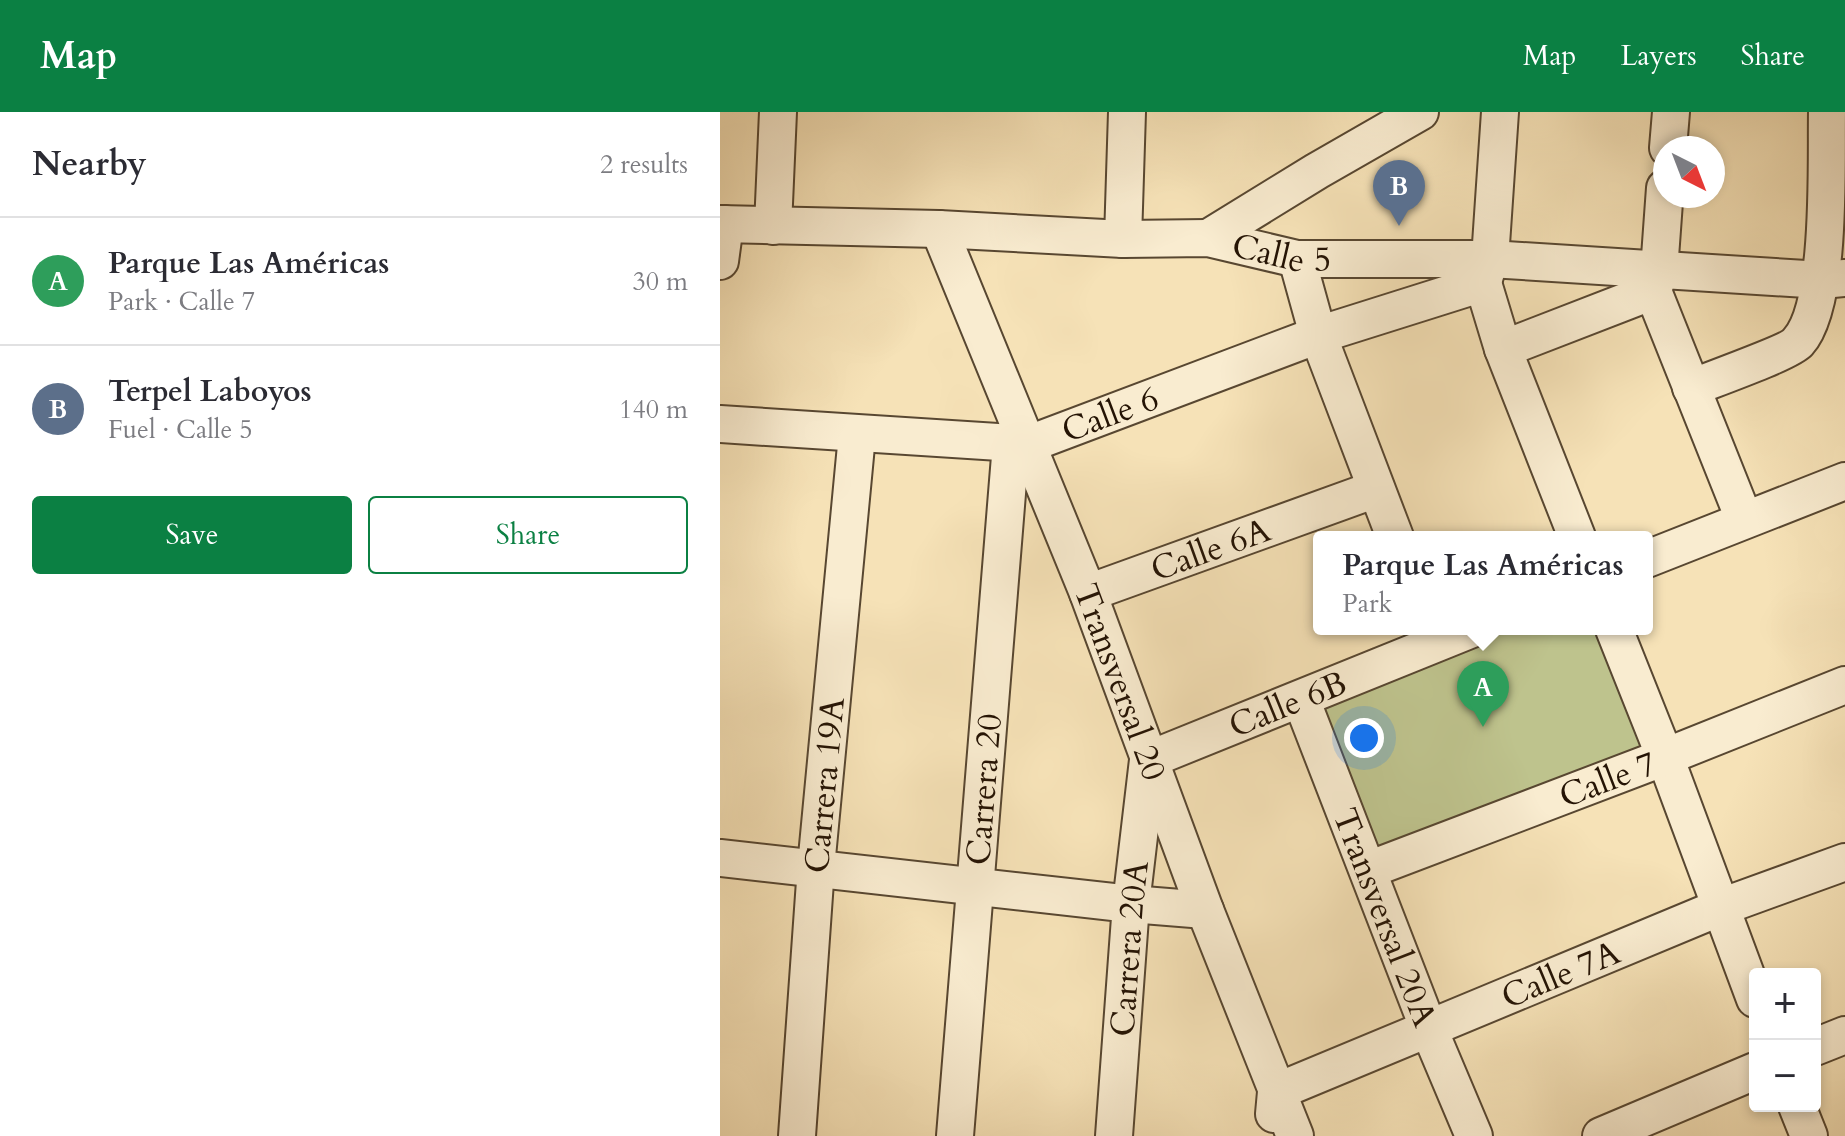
<!DOCTYPE html>
<meta charset="utf-8">
<style>
:root{--surface:#fff;--page:#f7f7f7;--text:#2b2b33;--muted:#7c7c81;--line:#e1e1e2;--accent:#0b8043}
body{margin:0;font-family:Cardo,serif;background:var(--page);color:var(--text)}
.controls{position:absolute;right:24px;bottom:24px;display:grid;overflow:hidden;border-radius:8px;box-shadow:0 4px 12px #0003}
.controls button{width:72px;height:72px;display:grid;place-items:center;padding:0;border:0;border-bottom:2px solid var(--line);background:var(--surface);color:var(--text);font:40px sans-serif}
.compass{position:absolute;left:933px;top:24px;width:72px;height:72px;border-radius:50%;background:var(--surface);box-shadow:0 4px 12px #0003;rotate:138deg}
.you{position:absolute;left:644px;top:626px;width:28px;height:28px;margin:-20px;border:6px solid #fff;border-radius:50%;background:#1a73e8;box-shadow:0 0 0 12px #1a73e833}
.badge{display:grid;place-items:center;width:52px;height:52px;border-radius:50%;background:var(--accent);color:#fff;font-size:26px;font-weight:700}
.pin{position:absolute;translate:-50% -66px;filter:drop-shadow(0 2px 4px #0008)}
.pin::after{content:'';position:absolute;top:42px;width:28px;height:24px;background:inherit;clip-path:polygon(0 0,100% 0,50% 100%)}
.popup{position:absolute;left:593px;top:419px;width:340px;height:104px;box-sizing:border-box;display:grid;place-content:center;border-radius:8px;background:var(--surface);filter:drop-shadow(0 2px 6px #0005);font-size:26px;white-space:nowrap;color:var(--muted)}
.popup b{font-size:30px;color:var(--text)}
.popup::after{content:'';position:absolute;left:50%;top:100%;margin-left:-16px;border:16px solid transparent;border-top-color:var(--surface)}
.list{margin:0;padding:0;list-style:none}
h2{display:flex;justify-content:space-between;align-items:center;height:104px;margin:0;padding:0 32px;font-size:34px}
h2 small{font-size:26px;font-weight:400;color:var(--muted)}
.list li{display:grid;grid-template-columns:52px 1fr auto;gap:24px;align-items:center;box-sizing:border-box;height:128px;padding:0 32px;border-top:2px solid var(--line)}
.list b{display:block;font-size:30px;white-space:nowrap}
.list p{margin:0;font-size:26px;white-space:nowrap;color:var(--muted)}
.list em{font-size:26px;font-style:normal;color:var(--muted)}
.actions{display:flex;gap:16px;padding:24px 32px}
.actions a{flex:1;padding:18px 0;border:2px solid var(--accent);border-radius:8px;text-align:center;font-size:28px;color:var(--accent)}
.actions .main{background:var(--accent);color:#fff}
.map{position:relative;flex:none;width:1125px;height:1024px;overflow:hidden}
header{display:flex;align-items:center;gap:48px;box-sizing:border-box;height:112px;padding:0 40px;background:var(--accent);color:#fff}
header strong{font-size:38px}
nav{display:flex;gap:44px;margin-inline-start:auto;font-size:28px}
main{display:flex}
aside{flex:1;background:var(--surface)}
.map>svg:first-child{display:block}
.green{fill:#bec38d;stroke:#716b48;stroke-width:2}
.lines{fill:none;stroke-linecap:round;stroke-linejoin:round}
.minor-casing{stroke:#584731;stroke-width:40}
.minor{stroke:#f9ecd0;stroke-width:36}
.labels{text-anchor:middle;stroke-width:7;stroke-linejoin:round;paint-order:stroke}
.street-label{font-size:34px;fill:#241304;stroke:#f9ecd0}
</style>
<header>
<strong>Map</strong>
<nav><a>Map</a><a>Layers</a><a>Share</a></nav>
</header>
<main>
<aside>
<h2>Nearby<small>2 results</small></h2>
<ul class="list">
<li><span class="badge" style="background:#2e9e5b">A</span><div><b>Parque Las Américas</b><p>Park · Calle 7</p></div><em>30 m</em></li>
<li><span class="badge" style="background:#5c6f8a">B</span><div><b>Terpel Laboyos</b><p>Fuel · Calle 5</p></div><em>140 m</em></li>
</ul>
<div class="actions"><a class="main">Save</a><a>Share</a></div>
</aside>
<div class="map">
<svg width="1125" height="1024" viewBox="0 0 1125 1024">
<rect width="100%" height="100%" fill="#f6e2b7"/>
<filter id="stains"><feTurbulence type="fractalNoise" baseFrequency=".0025" numOctaves="4"/><feColorMatrix values="0 0 0 0 .2 0 0 0 0 .09 0 0 0 0 .02 0 0 0 .5 -.17"/></filter>
<radialGradient id="worn" r=".72"><stop offset=".6" stop-color="#630" stop-opacity="0"/><stop offset="1" stop-color="#630" stop-opacity=".3"/></radialGradient>
<!-- green -->
<path class="green" d="M 780,517 L 881,517 L 930,640 L 654,745 L 596,590 Z"/>
<g class="lines">
<!-- minor casing -->
<g class="minor-casing">
<g id="minor">
<path d="M 948,36 L 951,0"/>
<path id="s1" d="M 0,112 L 219,117 L 403,127 L 488,126 L 577,147 L 770,147 L 1102,168 L 1125,166"/>
<path d="M 53,114 L 58,0"/>
<path id="s2" d="M 219,117 L 368,481 L 485,798 L 575,1024"/>
<path d="M 488,126 L 597,59 L 700,0"/>
<path d="M 403,127 L 407,0"/>
<path d="M 577,147 L 598,223 L 675,425"/>
<path d="M 0,149 L 5,112"/>
<path d="M 763,170 L 770,147 L 780,0"/>
<path d="M 763,171 L 783,237 L 857,425"/>
<path d="M 933,179 L 1024,407"/>
<path d="M 933,179 L 939,159 L 945,76"/>
<path d="M 783,237 L 933,179"/>
<path d="M 971,276 C 988,269 1070,240 1078,230 C 1112,193 1106,52 1107,0"/>
<path id="s3" d="M 0,312 L 309,332 L 598,223 L 763,171"/>
<path d="M 927,447 L 1125,369"/>
<path id="s4" d="M 368,481 L 656,377"/>
<path d="M 894,517 L 945,645 L 1035,887"/>
<path id="s5" d="M 581,587 L 708,915 L 754,1024"/>
<path d="M 0,746 L 411,792 L 485,798"/>
<path id="s6" d="M 648,758 L 945,645 L 1125,573"/>
<path d="M 1095,935 L 1125,923"/>
<path d="M 1077,994 L 1089,1024"/>
<path id="s7" d="M 554,1002 L 556,980 L 1001,795 L 1125,750"/>
<path id="s8" d="M 77,1024 L 96,755 L 137,323"/>
<path id="s9" d="M 235,1024 L 291,332"/>
<path id="s10" d="M 394,1024 L 411,792 L 428,648 L 752,517"/>
<path d="M 881,1024 L 1035,959"/>
</g>
</g>
<!-- minor -->
<use href="#minor" class="minor"/>
</g>
<g class="labels">
<!-- street labels -->
<g class="street-label">
<text dy="12" stroke="none"><textPath href="#s1" startOffset="564">Calle 5</textPath></text>
<text dy="12" stroke="none"><textPath href="#s3" startOffset="396">Calle 6</textPath></text>
<text dy="12" stroke="none"><textPath href="#s4" startOffset="130">Calle 6A</textPath></text>
<text dy="12" stroke="none"><textPath href="#s2" startOffset="488">Transversal 20</textPath></text>
<text dy="12" stroke="none"><textPath href="#s10" startOffset="528">Calle 6B</textPath></text>
<text dy="12" stroke="none"><textPath href="#s6" startOffset="256">Calle 7</textPath></text>
<text dy="12" stroke="none"><textPath href="#s8" startOffset="352">Carrera 19A</textPath></text>
<text dy="12" stroke="none"><textPath href="#s9" startOffset="348">Carrera 20</textPath></text>
<text dy="12" stroke="none"><textPath href="#s5" startOffset="234">Transversal 20A</textPath></text>
<text dy="12" stroke="none"><textPath href="#s10" startOffset="188">Carrera 20A</textPath></text>
<text dy="12" stroke="none"><textPath href="#s7" startOffset="330">Calle 7A</textPath></text>
</g>
</g>
<rect width="100%" height="100%" filter="url(#stains)"/>
<rect width="100%" height="100%" fill="url(#worn)"/>
</svg>
<div class="controls">
<button>+</button>
<button>−</button>
</div>
<svg class="compass" viewBox="-18 -18 36 36"><path d="M0-13l5 13h-10z" fill="#e53935"/><path d="M0 13l5-13h-10z" fill="#7c7c81"/></svg>
<div class="you"></div>
<div class="pin badge" style="left:763px;top:615px;background:#2e9e5b">A</div>
<div class="popup"><b>Parque Las Américas</b>Park</div>
<div class="pin badge" style="left:679px;top:114px;background:#5c6f8a">B</div>
</div>
</main>
